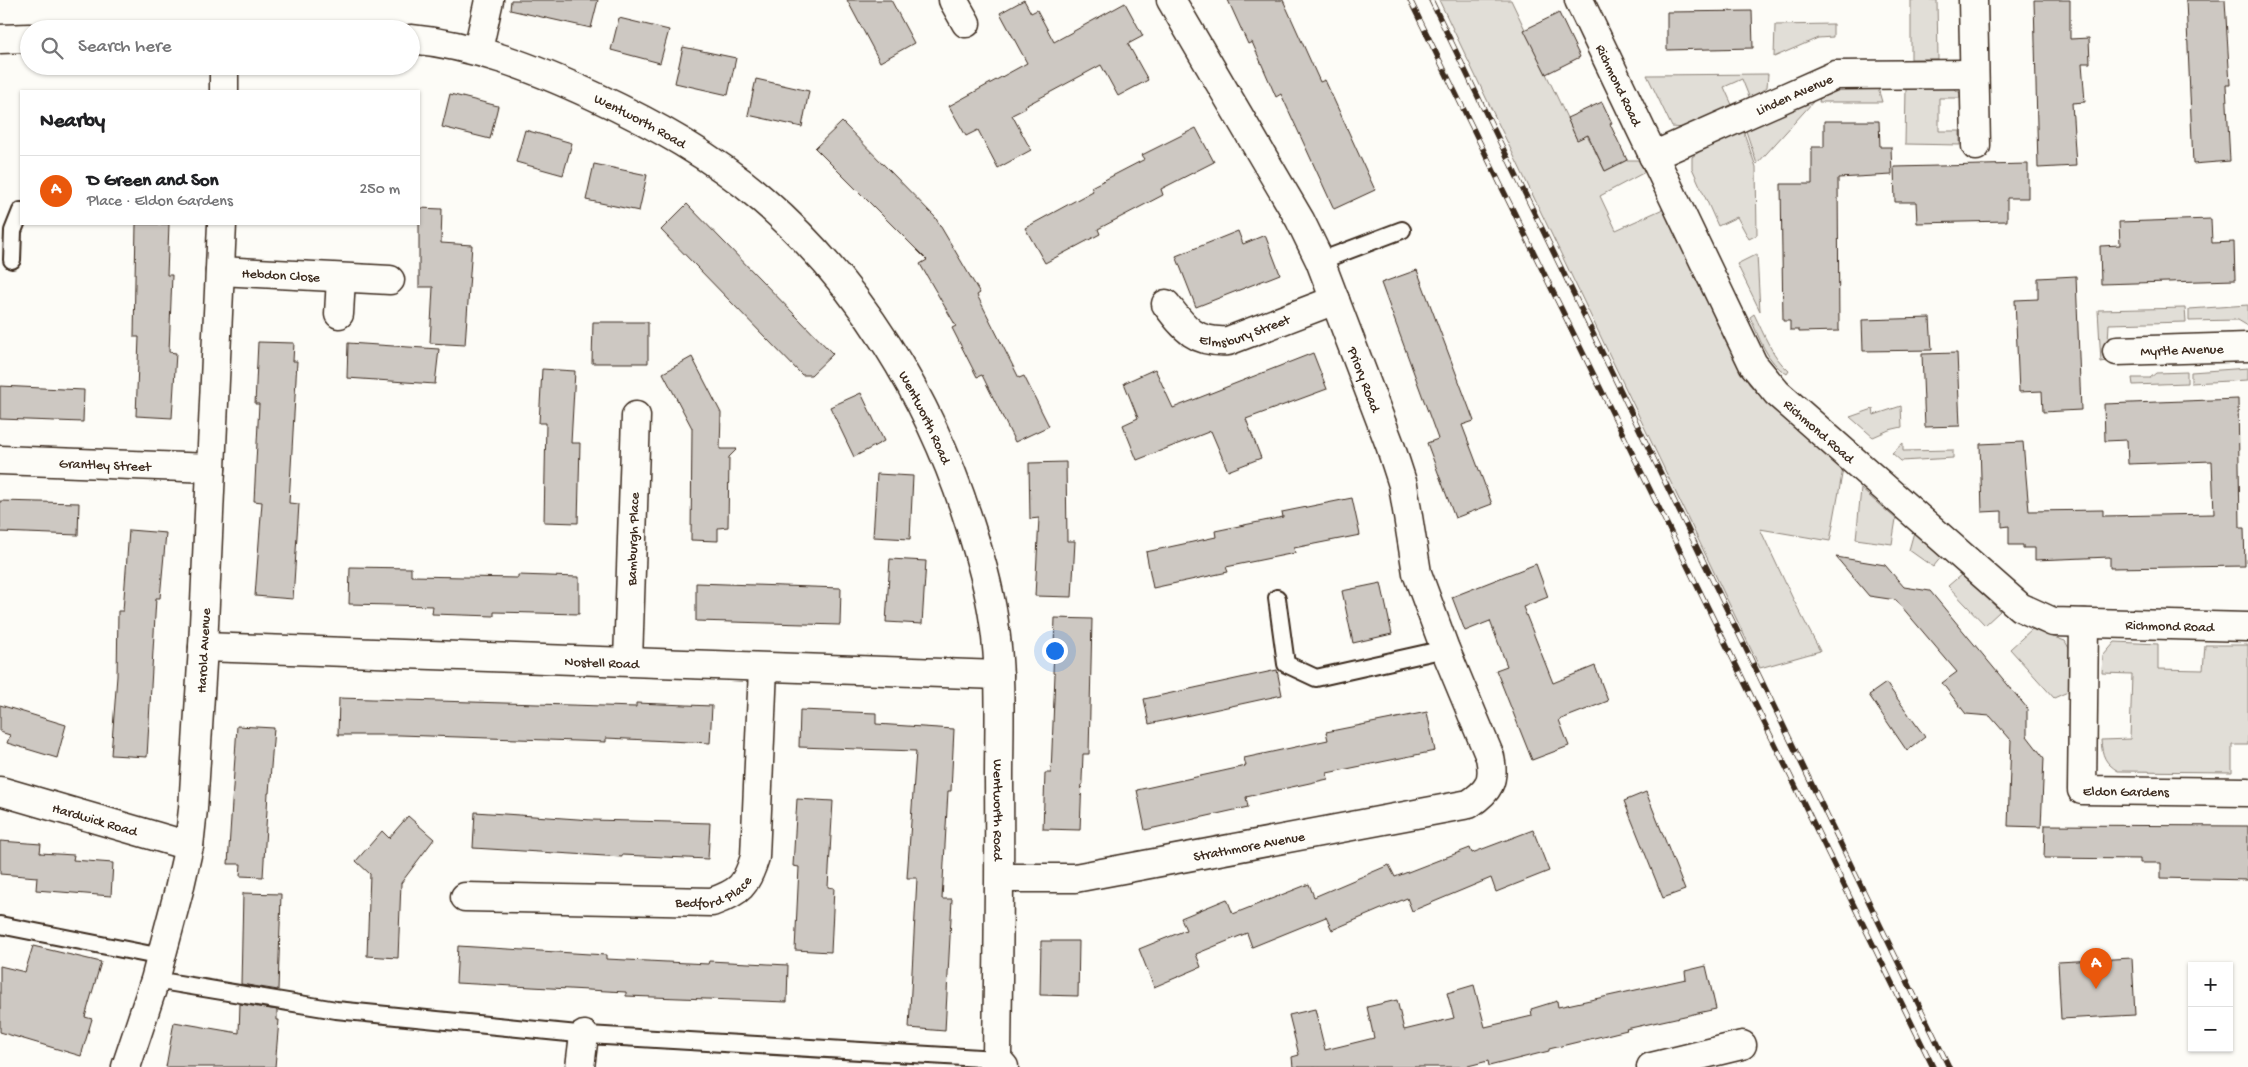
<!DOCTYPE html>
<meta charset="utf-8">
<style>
:root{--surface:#fff;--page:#f2f2f2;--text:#202124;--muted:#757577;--line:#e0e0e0;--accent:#ea580c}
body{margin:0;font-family:"Gochi Hand",sans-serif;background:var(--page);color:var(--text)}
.controls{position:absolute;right:15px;bottom:15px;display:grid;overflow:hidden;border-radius:0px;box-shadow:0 1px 4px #0004}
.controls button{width:45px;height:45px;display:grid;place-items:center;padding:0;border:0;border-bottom:1px solid var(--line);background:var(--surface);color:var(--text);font:25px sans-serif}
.you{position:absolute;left:1054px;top:650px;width:18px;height:18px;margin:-12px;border:4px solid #fff;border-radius:50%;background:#1a73e8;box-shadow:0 0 0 8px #1a73e833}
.badge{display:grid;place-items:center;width:32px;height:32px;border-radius:50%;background:var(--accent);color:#fff;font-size:16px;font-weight:700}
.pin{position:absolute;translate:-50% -41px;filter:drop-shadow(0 1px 2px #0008)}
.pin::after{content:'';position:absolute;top:26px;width:18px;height:15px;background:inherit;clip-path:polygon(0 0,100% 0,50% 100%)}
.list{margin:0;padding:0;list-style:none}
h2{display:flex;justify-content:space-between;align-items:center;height:65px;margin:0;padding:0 20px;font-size:21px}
h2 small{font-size:16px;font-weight:400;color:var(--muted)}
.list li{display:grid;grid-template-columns:32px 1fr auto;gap:15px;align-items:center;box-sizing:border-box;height:70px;padding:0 20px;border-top:1px solid var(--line)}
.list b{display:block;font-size:19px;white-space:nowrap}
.list p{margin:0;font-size:16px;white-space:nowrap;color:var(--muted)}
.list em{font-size:16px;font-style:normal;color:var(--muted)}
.icon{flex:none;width:28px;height:28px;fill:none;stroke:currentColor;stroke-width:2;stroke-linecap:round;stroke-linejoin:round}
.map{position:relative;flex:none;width:2248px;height:1067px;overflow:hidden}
.search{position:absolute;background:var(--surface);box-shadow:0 1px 4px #0004;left:20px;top:20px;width:400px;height:55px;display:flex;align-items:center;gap:12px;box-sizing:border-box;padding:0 18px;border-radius:28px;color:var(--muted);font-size:19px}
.panel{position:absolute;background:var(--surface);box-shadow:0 1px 4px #0004;left:20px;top:90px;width:400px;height:135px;border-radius:0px}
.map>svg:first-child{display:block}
.green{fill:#e1ded7;stroke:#8e847a}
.building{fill:#cdc8c2;stroke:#3b2a1e}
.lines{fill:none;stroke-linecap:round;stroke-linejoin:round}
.lane-casing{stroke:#3b2a1e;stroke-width:20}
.street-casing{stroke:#3b2a1e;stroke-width:31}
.lane{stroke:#fdfcf7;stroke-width:16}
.street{stroke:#fdfcf7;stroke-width:28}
.rail-casing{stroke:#3b2a1e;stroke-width:5.5}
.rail{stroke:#fdfcf7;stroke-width:4;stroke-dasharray:11;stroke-linecap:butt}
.labels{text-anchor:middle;stroke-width:4;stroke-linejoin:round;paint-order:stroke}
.street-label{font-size:14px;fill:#3b2a1e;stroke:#fdfcf7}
</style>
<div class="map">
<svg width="2248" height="1067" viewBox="0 0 2248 1067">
<rect width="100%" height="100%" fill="#fdfcf7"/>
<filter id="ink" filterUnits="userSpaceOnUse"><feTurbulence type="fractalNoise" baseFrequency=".02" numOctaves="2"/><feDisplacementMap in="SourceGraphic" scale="10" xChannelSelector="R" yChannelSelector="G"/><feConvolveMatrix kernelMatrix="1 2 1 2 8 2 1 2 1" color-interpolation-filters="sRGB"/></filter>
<g filter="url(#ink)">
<!-- green -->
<g class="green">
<path d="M 1439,0 L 1511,0 L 1577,139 L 1587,135 L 1605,171 L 1627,160 L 1639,160 L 1645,172 L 1600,196 L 1616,230 L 1663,209 L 1749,384 L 1762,398 L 1843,469 L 1830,541 L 1760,529 L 1793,599 L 1820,651 L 1760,668 Z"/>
<path d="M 1911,0 L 1937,0 L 1938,59 L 1911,59 Z"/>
<path d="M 1833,24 L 1833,37 L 1818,38 L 1774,57 L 1775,25 Z"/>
<path d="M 1768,74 L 1767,87 L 1750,99 L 1742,79 L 1724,87 L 1733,107 L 1683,128 L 1672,127 L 1647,75 Z"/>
<path d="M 1952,87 L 1960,93 L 1960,98 L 1939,98 L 1939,131 L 1960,131 L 1960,145 L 1905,144 L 1906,88 Z"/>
<path d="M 1841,88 L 1878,88 L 1882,102 L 1819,102 L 1821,93 Z"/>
<path d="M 1813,96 L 1813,102 L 1757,164 L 1745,128 Z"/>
<path d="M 1743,130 L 1756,167 L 1757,235 L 1749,239 L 1737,217 L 1718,226 L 1692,168 L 1692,157 L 1700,151 Z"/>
<path d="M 1757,254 L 1760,311 L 1737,264 Z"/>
<path d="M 2248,305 L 2248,326 L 2238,320 L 2189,321 L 2189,309 Z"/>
<path d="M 2185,308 L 2186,322 L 2109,324 L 2107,361 L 2101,362 L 2098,310 Z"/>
<path d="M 1754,314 C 1764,334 1772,357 1789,371 L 1787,374 C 1767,363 1759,337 1750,317 Z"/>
<path d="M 2248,368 L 2248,380 L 2191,383 L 2191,372 Z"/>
<path d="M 2187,372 L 2187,383 L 2133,385 L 2132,378 L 2150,378 L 2156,373 Z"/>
<path d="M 1901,406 L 1902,427 L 1889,430 L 1873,437 L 1850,417 L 1873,409 L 1874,415 Z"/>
<path d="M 1903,443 L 1903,451 L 1953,450 L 1953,458 L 1901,461 L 1892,453 Z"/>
<path d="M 1861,489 L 1896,519 L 1892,544 L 1856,539 Z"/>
<path d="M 1914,532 L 1942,556 L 1933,567 L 1909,550 Z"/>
<path d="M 1962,574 L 2000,611 L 1985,625 L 1948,586 Z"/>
<path d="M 2032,629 L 2065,641 L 2071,652 L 2070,691 L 2054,698 L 2010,649 Z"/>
<path d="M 2115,642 L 2158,644 L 2158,669 L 2203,670 L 2205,645 L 2248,645 L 2248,745 L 2232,745 L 2232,772 L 2118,771 C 2105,763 2102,756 2101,740 L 2130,739 L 2132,674 L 2102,673 L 2103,656 Z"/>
</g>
<!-- building -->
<g class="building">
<path d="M 511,0 L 598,0 L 591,28 L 510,10 Z"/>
<path d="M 847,0 L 891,0 L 914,43 L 880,62 Z"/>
<path d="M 1024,0 L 1031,13 L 1037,10 L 1054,42 L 1125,3 L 1143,36 L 1128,44 L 1148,80 L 1118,96 L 1101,65 L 1025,106 L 1026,108 L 1012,115 L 1031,150 L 998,168 L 978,130 L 966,136 L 949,106 L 1027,63 L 1000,13 Z"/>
<path d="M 1228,0 L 1283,0 L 1320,82 L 1325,80 L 1375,190 L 1334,209 L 1281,94 L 1276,97 L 1252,42 L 1248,44 Z"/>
<path d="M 2034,0 L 2070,0 L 2070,39 L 2089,38 L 2090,63 L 2082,63 L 2085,102 L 2072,103 L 2076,166 L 2038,168 Z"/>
<path d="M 2186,0 L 2225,0 L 2230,85 L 2226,85 L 2230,161 L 2193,164 Z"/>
<path d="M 1752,11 L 1753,48 L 1667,50 L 1667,12 Z"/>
<path d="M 1559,13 L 1580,57 L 1546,74 L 1524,30 Z"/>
<path d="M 619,18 L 669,30 L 660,63 L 611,50 Z"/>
<path d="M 683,47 L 736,58 L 728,95 L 675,83 Z"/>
<path d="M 756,79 L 809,91 L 802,127 L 748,115 Z"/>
<path d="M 450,94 L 498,106 L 490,139 L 442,127 Z"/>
<path d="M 1602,102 L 1612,123 L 1610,124 L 1627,160 L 1605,171 L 1588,135 L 1577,140 L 1567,118 Z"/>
<path d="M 1824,121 L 1879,121 L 1880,147 L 1891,147 L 1892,175 L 1838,178 L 1839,331 L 1799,332 L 1799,330 L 1790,330 L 1790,321 L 1783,321 L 1781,184 L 1812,184 L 1812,147 L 1824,147 Z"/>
<path d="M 842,122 L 935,217 L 980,293 L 977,295 L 1019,378 L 1024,376 L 1049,426 L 1015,442 L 982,375 L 977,377 L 952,328 L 956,326 L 920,264 L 927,260 L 815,148 Z"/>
<path d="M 1196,128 L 1214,162 L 1161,189 L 1163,195 L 1098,229 L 1100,234 L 1045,263 L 1025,228 L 1093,191 L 1091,187 L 1145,159 L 1142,155 Z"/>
<path d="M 525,130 L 572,143 L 563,175 L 516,162 Z"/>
<path d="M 594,164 L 647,175 L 639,211 L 586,200 Z"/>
<path d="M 2028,164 L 2028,198 L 2007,198 L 2007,221 L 1917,223 L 1916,202 L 1895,202 L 1894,167 Z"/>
<path d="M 687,204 L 833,354 L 811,375 L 802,375 L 661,230 Z"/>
<path d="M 419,208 L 442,209 L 441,243 L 472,245 L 465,345 L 430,343 L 433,287 L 419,287 Z"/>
<path d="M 2211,219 L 2212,243 L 2234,242 L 2235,280 L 2101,284 L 2100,246 L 2120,245 L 2119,222 Z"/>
<path d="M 136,224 L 169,224 L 167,275 L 172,275 L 169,352 L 176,353 L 172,418 L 136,416 L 139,337 L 134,337 Z"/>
<path d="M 1238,231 L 1243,244 L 1265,235 L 1280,274 L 1196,307 L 1176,256 Z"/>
<path d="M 1417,270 L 1474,421 L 1462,425 L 1492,504 L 1455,518 L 1427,443 L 1438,439 L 1381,283 Z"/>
<path d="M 2076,276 L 2081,410 L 2043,412 L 2042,391 L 2019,392 L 2015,300 L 2038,299 L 2038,278 Z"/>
<path d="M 1930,318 L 1932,350 L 1863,351 L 1862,320 Z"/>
<path d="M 593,322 L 648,322 L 648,363 L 592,363 Z"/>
<path d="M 258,342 L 294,343 L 293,361 L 297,361 L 289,503 L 299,504 L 293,599 L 255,596 L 262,502 L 254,501 L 259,404 L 255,404 Z"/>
<path d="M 348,343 L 439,349 L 435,384 L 347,378 Z"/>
<path d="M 1313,353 L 1327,389 L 1246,419 L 1261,458 L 1228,471 L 1211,431 L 1137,460 L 1123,425 L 1138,418 L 1124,383 L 1155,369 L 1173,408 Z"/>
<path d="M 1957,353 L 1960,426 L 1925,427 L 1922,354 Z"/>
<path d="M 692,357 L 721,413 L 720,449 L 737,449 L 729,457 L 728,527 L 718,528 L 718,541 L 691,540 L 692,428 L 663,373 Z"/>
<path d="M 542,369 L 575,371 L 571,443 L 580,443 L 578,523 L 544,522 L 546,423 L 539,423 Z"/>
<path d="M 0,386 L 84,390 L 83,422 L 0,419 Z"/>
<path d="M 861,393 L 884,441 L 854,457 L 830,407 Z"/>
<path d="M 2238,399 L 2240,528 L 2244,528 L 2245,566 L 2110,568 L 2110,557 L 2035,560 L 2035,548 L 2023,548 L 2023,545 L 2009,545 L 2009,526 L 2002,527 L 2002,511 L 1982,512 L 1980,444 L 2023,442 L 2029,511 L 2103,510 L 2103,516 L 2214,514 L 2212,461 L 2128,464 L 2127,440 L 2105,441 L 2104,404 Z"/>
<path d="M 1066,462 L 1067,541 L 1075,541 L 1072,597 L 1035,596 L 1039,518 L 1030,519 L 1029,463 Z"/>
<path d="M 877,474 L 913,476 L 910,539 L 873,537 Z"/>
<path d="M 1352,498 L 1360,535 L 1294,548 L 1295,553 L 1226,567 L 1228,572 L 1153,588 L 1146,552 L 1216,537 L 1215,531 L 1283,517 L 1282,512 Z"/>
<path d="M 0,501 L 79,503 L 78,535 L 0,532 Z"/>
<path d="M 129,530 L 166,533 L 160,598 L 156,598 L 147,757 L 111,755 L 117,676 L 118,611 L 123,611 Z"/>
<path d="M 1836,557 L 1885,565 L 1904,587 L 1930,591 L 2027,708 L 2027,736 L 2044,758 L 2041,827 L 2008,826 L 2011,740 L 1990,716 L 1966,714 L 1942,683 L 1957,672 L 1896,600 L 1869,596 Z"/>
<path d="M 890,559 L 926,561 L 922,624 L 886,622 Z"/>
<path d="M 1536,564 L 1548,597 L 1523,607 L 1553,683 L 1595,666 L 1608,701 L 1559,720 L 1569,746 L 1532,760 L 1496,670 L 1507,666 L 1490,621 L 1465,631 L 1452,597 Z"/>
<path d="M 350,567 L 411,568 L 411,576 L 518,578 L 518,575 L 579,577 L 579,614 L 494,612 L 494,616 L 432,614 L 433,606 L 349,604 Z"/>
<path d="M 696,583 L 841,588 L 840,625 L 696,621 Z"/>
<path d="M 1381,583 L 1392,634 L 1353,643 L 1342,591 Z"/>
<path d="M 1055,618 L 1092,619 L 1089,754 L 1083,754 L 1080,830 L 1043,829 L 1045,773 L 1051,773 L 1055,674 L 1053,673 Z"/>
<path d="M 1277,670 L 1282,695 L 1149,724 L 1144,699 Z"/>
<path d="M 1886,683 L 1925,737 L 1907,751 L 1869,695 Z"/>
<path d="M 339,698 L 636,707 L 636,703 L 712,706 L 710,743 L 606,738 L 606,742 L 400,735 L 338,735 Z"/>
<path d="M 0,705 L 66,725 L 57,758 L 7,743 L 10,735 L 0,732 Z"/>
<path d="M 800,710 L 876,713 L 876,724 L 954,729 L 951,791 L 948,791 L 942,899 L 952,899 L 945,1031 L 909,1028 L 917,878 L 907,878 L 916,751 L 799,747 Z"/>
<path d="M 1427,712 L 1435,751 L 1327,773 L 1328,779 L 1246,797 L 1248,807 L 1145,830 L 1137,790 L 1246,766 L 1244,758 L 1328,740 L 1326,732 Z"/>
<path d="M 237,726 L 274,728 L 269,793 L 268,793 L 263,877 L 240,876 L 241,864 L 228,864 Z"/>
<path d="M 1646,792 L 1685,890 L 1663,898 L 1624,801 Z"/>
<path d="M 797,799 L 833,801 L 828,887 L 834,888 L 831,952 L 795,950 L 799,867 L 793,866 Z"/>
<path d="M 475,812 L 592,820 L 710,823 L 708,859 L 622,855 L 622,857 L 473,848 Z"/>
<path d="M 408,816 L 434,839 L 401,883 L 398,958 L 367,956 L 370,874 L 356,861 L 382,831 L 389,838 Z"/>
<path d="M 2045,825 L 2248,826 L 2248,880 L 2161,878 L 2161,863 L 2140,863 L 2140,859 L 2044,858 Z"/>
<path d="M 1533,830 L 1549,871 L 1496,892 L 1491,878 L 1412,911 L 1407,898 L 1332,930 L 1326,917 L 1252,947 L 1247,933 L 1196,954 L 1201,967 L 1154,987 L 1139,949 L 1186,930 L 1181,918 L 1227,899 L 1233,914 L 1309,884 L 1314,897 L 1389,865 L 1395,877 L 1470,848 L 1472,853 Z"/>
<path d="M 0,841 L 41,844 L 40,853 L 74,855 L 73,860 L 113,863 L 111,896 L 36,890 L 37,877 L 0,874 Z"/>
<path d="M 243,893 L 281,894 L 278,990 L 241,984 Z"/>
<path d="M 1041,941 L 1079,941 L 1078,996 L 1040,995 Z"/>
<path d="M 33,946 L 101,962 L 85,1017 L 92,1019 L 81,1056 L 0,1032 L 0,966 L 25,972 Z"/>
<path d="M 458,946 L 606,955 L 606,959 L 708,964 L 709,961 L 788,965 L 787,1002 L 626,996 L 626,992 L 456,983 Z"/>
<path d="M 2132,958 L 2135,1015 L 2061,1019 L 2058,962 Z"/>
<path d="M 1706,966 L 1716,1009 L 1626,1029 L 1627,1030 L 1549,1049 L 1549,1051 L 1489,1066 L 1488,1061 L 1464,1067 L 1293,1067 L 1292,1057 L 1299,1055 L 1289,1015 L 1315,1009 L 1325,1050 L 1374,1038 L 1367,1007 L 1397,1000 L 1404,1030 L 1454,1018 L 1447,993 L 1474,985 L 1485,1027 L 1532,1016 L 1531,1009 L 1557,1001 L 1558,1007 L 1686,979 L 1685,971 Z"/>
<path d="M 240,1004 L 277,1010 L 277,1020 L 279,1020 L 275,1067 L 166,1067 L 174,1022 L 239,1033 Z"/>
</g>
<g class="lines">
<!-- lane casing -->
<g class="lane-casing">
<g id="lane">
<path d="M 12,260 L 13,231 L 21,211"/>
<path d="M 1320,261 L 1402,230"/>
<path d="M 1277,598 L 1286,664 L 1316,678 L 1445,649"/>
<path d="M 0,925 L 162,957"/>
<path d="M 155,980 L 336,1010 L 588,1035 L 997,1059"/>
</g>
</g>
<!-- street casing -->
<g class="street-casing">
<g id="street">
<path d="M 953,0 L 966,23"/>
<path id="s1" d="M 1579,0 L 1753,364 L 1777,393 L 2020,607 L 2053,622 L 2248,627"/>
<path d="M 1973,0 L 1976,146"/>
<path d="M 0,39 L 29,38"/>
<path id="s2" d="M 411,39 C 475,45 536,69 594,96 C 654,124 712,156 763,200 C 860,284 929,397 968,519 C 979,553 989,586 994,622 C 1002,674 999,728 999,780 C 1000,873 998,966 997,1059 L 1004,1067"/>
<path d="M 478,50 L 489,0"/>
<path d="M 224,66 L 224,91"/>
<path id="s3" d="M 1653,156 L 1836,75 L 1974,74"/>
<path id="s4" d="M 220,271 L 390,280"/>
<path id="s5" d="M 1166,304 C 1185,329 1195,343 1228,341 L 1335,300"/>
<path d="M 339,314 L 341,278"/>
<path id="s6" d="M 2117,351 L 2248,347"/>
<path id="s7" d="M 0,460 L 211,468"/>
<path id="s8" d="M 2084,623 L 2082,790 L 2248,792"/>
<path id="s9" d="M 203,647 C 469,656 734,668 999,675"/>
<path id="s10" d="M 628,661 L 636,416"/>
<path id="s11" d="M 0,791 L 189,846"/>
<path id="s12" d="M 1000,878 L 1075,878 L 1469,804 C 1489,791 1495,781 1490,757 L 1445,649 L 1417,573 L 1403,485 L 1390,445 L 1320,261 L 1300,220 L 1171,0"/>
<path id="s13" d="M 465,897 L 712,902 C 740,892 746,886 755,857 L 763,668"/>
<path id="s14" d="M 126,1067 L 155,980 L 179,890 L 189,846 L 193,809 L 203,647 L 222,224"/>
<path d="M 580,1067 L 584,1035"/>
<path d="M 1651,1067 L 1742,1045"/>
</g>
</g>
<!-- lane -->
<use href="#lane" class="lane"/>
<!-- street -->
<use href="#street" class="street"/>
<!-- rail casing -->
<g class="rail-casing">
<g id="rail">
<path d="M 1410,0 L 1933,1067"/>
<path d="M 1431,0 L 1949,1067"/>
</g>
</g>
<!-- rail -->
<use href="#rail" class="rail"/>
</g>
</g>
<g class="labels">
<!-- street labels -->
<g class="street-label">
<text dy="5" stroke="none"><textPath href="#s1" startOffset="94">Richmond Road</textPath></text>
<text dy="5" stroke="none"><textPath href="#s3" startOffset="154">Linden Avenue</textPath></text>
<text dy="5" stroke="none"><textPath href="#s2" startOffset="245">Wentworth Road</textPath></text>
<text dy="5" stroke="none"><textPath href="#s4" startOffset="61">Hebdon Close</textPath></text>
<text dy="5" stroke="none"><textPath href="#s5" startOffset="95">Elmsbury Street</textPath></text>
<text dy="5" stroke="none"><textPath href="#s6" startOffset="65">Myrtle Avenue</textPath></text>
<text transform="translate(1365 379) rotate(69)" y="5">Priory Road</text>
<text dy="5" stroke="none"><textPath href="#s2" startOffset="665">Wentworth Road</textPath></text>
<text dy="5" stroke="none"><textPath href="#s1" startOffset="498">Richmond Road</textPath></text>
<text dy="5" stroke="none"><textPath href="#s7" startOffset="105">Grantley Street</textPath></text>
<text dy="5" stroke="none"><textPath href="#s10" startOffset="122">Bamburgh Place</textPath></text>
<text dy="5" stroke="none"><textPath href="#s1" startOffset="918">Richmond Road</textPath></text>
<text dy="5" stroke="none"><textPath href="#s14" startOffset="426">Harold Avenue</textPath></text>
<text dy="5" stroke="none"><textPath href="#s9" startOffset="399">Nostell Road</textPath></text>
<text dy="5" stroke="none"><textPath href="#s8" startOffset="211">Eldon Gardens</textPath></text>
<text dy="5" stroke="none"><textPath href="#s2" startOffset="1070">Wentworth Road</textPath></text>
<text dy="5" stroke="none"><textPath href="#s11" startOffset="99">Hardwick Road</textPath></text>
<text dy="5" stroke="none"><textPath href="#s12" startOffset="252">Strathmore Avenue</textPath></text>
<text dy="5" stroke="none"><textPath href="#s13" startOffset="251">Bedford Place</textPath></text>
</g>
</g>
</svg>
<div class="controls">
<button>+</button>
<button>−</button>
</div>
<div class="you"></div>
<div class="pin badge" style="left:2096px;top:989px">A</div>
<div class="search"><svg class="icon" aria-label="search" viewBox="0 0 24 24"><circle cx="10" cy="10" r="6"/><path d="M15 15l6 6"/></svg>Search here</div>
<section class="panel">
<h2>Nearby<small></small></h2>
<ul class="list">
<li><span class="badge">A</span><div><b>D Green and Son</b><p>Place · Eldon Gardens</p></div><em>250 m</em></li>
</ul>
</section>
</div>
